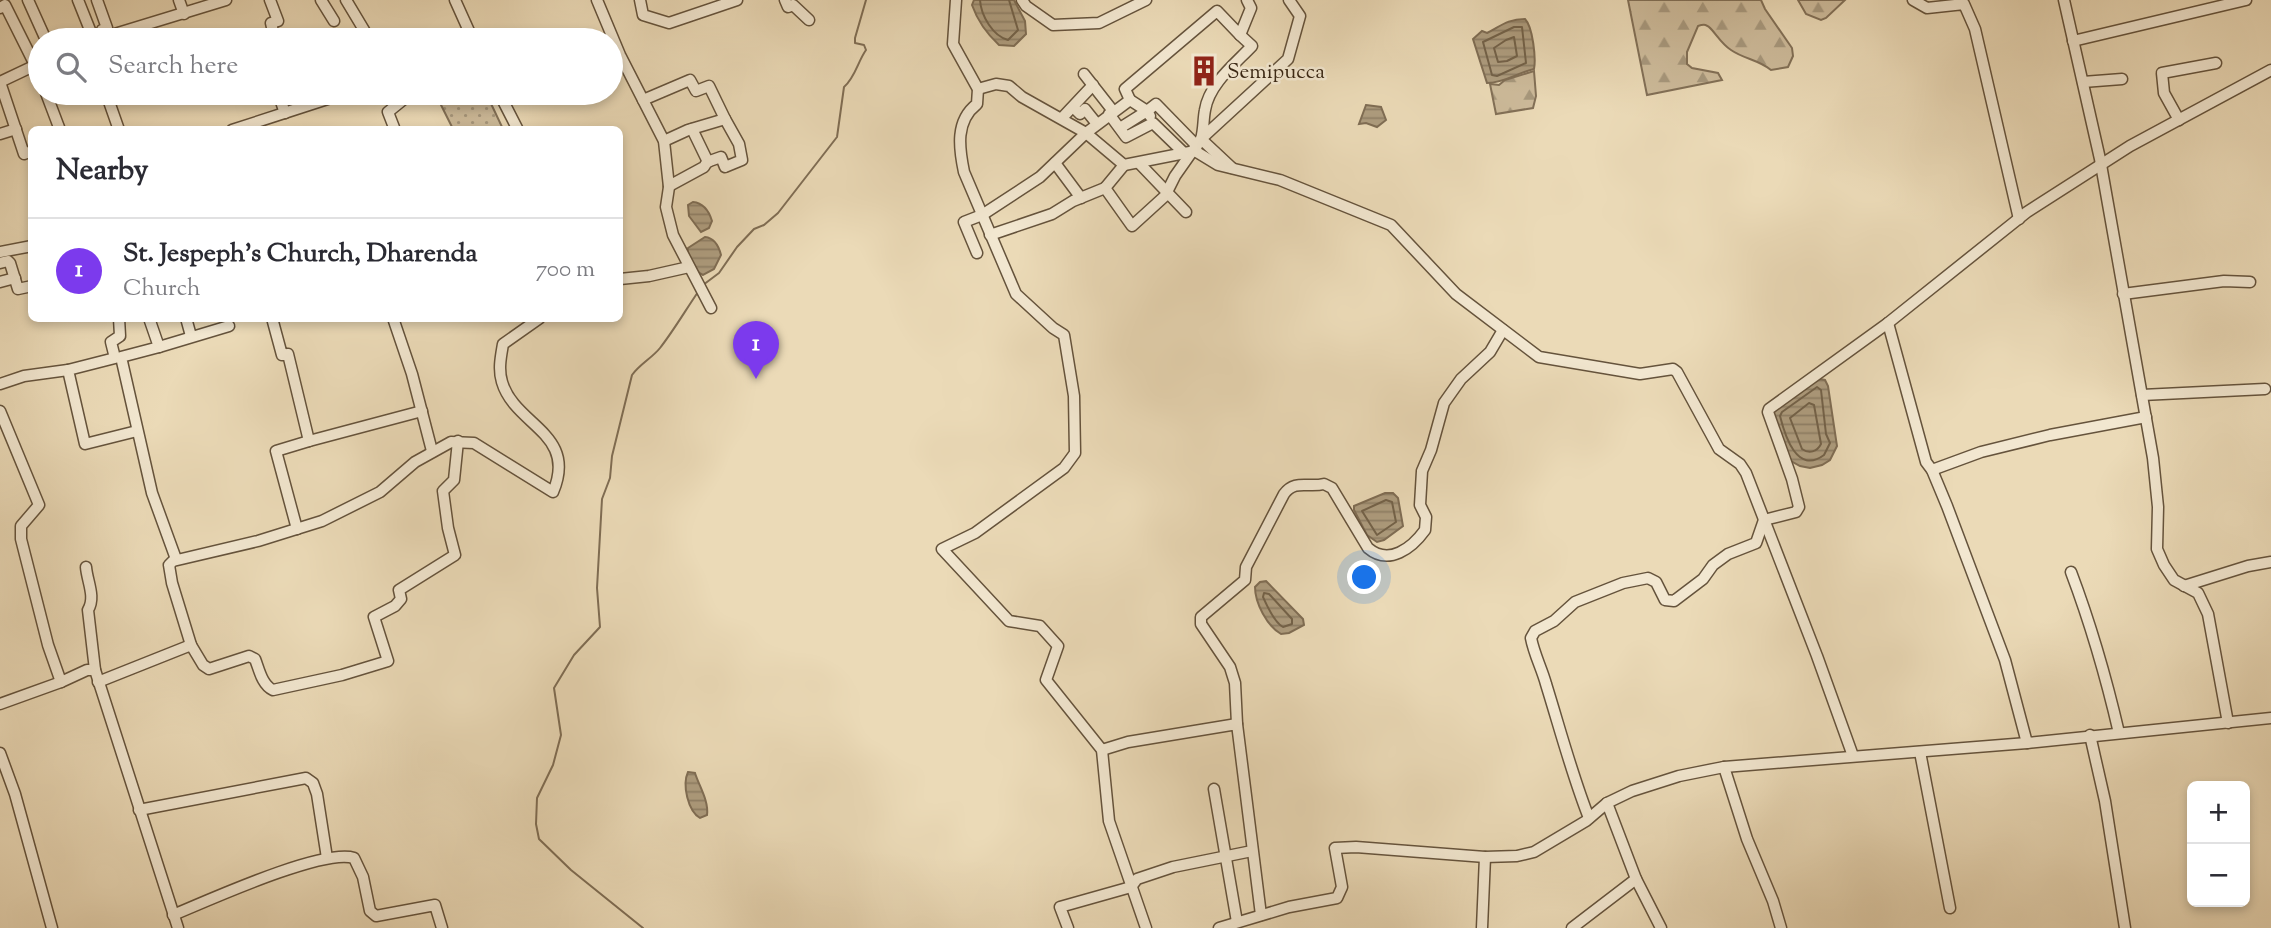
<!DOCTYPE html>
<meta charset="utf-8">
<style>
:root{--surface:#fff;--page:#f2f2f3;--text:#2b2b33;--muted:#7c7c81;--line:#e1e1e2;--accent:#7c3aed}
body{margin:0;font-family:"Sorts Mill Goudy",serif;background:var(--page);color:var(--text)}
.controls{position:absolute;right:21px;bottom:21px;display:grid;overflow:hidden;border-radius:10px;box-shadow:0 4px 10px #0003}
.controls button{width:63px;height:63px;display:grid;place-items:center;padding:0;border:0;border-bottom:2px solid var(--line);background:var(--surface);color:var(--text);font:35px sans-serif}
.you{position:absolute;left:1365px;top:578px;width:24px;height:24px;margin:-18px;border:5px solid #fff;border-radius:50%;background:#1a73e8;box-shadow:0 0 0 10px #1a73e833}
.badge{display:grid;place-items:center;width:46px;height:46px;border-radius:50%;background:var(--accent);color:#fff;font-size:23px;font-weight:700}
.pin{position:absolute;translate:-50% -58px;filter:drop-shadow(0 2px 4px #0008)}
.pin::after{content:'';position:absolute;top:37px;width:24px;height:21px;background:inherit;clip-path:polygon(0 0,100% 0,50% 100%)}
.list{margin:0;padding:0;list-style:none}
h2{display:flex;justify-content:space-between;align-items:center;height:91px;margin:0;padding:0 28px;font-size:30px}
h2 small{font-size:23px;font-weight:400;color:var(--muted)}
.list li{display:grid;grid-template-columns:46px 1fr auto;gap:21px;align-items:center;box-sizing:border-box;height:105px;padding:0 28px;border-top:2px solid var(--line)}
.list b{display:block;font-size:26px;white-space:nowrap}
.list p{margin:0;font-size:23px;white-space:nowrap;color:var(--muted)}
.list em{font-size:23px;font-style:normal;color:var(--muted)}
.icon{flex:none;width:38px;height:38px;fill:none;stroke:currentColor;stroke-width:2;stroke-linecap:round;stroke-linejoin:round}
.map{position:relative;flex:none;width:2271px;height:928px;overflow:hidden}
.search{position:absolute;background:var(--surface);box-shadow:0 4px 10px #0003;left:28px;top:28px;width:595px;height:77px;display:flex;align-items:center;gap:18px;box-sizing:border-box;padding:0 24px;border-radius:38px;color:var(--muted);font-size:26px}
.panel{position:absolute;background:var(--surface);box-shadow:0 4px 10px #0003;left:28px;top:126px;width:595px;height:196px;border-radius:10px}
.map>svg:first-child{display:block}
.forest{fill:url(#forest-firs);stroke:#827057;stroke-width:2}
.park{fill:url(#park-dots);stroke:#827057;stroke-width:2}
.water{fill:url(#water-rules);stroke:#7f6d54;stroke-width:2}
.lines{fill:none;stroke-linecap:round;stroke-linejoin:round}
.shore{stroke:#736249;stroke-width:2}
.stream{stroke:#7f6d54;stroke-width:2}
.minor-casing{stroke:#65533c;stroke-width:13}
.minor{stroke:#f2e7d0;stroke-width:10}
.labels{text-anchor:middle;stroke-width:5;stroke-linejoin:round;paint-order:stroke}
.poi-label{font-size:21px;fill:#382613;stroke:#f2e7d0;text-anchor:start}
</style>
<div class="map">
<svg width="2271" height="928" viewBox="0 0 2271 928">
<defs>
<pattern id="forest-firs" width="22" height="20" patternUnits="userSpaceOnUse" patternTransform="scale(1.75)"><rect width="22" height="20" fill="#cdbb9b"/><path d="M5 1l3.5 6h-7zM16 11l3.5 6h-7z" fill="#a7987d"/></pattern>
<pattern id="park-dots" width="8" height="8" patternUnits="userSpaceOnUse" patternTransform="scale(1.75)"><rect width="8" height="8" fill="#cdbb9b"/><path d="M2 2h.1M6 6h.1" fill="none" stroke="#a7987d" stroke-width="1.8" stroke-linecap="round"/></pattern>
<pattern id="water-rules" width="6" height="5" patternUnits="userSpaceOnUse" patternTransform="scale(1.75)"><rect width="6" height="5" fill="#ae9d7f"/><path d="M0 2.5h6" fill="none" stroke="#8f8067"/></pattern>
</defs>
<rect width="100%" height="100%" fill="#ebdab7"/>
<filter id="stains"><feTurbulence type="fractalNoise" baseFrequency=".00286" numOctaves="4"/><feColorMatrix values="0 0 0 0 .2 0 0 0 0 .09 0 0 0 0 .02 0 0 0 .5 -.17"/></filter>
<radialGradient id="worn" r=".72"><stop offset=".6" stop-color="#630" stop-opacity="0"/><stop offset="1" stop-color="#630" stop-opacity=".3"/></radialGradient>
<!-- forest -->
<g class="forest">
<path d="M 1628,0 L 1761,0 L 1765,9 L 1792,48 L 1793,56 L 1788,67 L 1771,70 C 1759,60 1744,59 1731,50 C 1723,45 1718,37 1712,30 C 1707,24 1704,24 1698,26 L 1687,52 L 1687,64 L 1692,68 L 1718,73 L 1722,80 L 1647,95 Z"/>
<path d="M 1798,0 L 1845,0 L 1826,18 L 1821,20 L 1806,14 Z"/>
<path d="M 1534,71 L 1536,96 L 1533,108 L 1496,114 L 1490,84 L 1499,85 L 1505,80 Z"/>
</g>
<!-- park -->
<path class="park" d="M 435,93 L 486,93 L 503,129 L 453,129 Z"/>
<!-- water -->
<g class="water">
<path d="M 974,0 L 1014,0 L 1025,21 L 1026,34 L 1014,46 L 999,45 C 986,33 978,22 972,5 Z"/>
<path d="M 1525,19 C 1533,27 1536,59 1534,69 C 1517,73 1504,83 1487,83 L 1473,39 L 1482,31 L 1487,33 C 1501,26 1507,19 1525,19 Z"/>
<path d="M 1366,105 L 1381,107 L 1386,120 L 1377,127 L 1366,123 L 1359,124 Z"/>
<path d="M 693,202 C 703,203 709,211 712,221 L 709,228 L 701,232 L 689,216 L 688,205 Z"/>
<path d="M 705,237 C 715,238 719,247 721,255 L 714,269 L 703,275 C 694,271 687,257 688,248 Z"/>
<path d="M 1820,379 L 1825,380 L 1828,386 L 1837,446 L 1830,460 L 1822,465 L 1810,468 L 1800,466 L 1791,461 L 1773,416 L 1775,410 L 1815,380 Z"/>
<path d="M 1385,493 L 1393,493 L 1398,498 L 1403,526 L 1384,540 L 1377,542 L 1367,535 L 1354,510 L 1354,506 Z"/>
<path d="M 1266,581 L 1303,619 L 1304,625 L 1289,633 L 1281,634 C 1267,626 1255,603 1255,587 L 1260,582 Z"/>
<path d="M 688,772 L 695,773 C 699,786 709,801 707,815 L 700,818 C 688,811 682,785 688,772 Z"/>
</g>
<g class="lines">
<!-- shore -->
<g class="shore">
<path d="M 980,0 C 981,16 993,36 1008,40 L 1018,30 L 1009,0"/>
<path d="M 1522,27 L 1526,63 L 1497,76 L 1492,75 L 1483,42 L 1514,27 Z"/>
<path d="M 1514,37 L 1517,56 L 1507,61 L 1498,62 L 1494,48 L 1506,40 Z"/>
<path d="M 1817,387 L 1821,390 L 1826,434 L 1830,443 L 1824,455 C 1797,475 1785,436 1780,416 L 1782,412 Z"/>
<path d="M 1809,403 L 1814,405 L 1821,444 C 1817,452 1809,454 1802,449 L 1790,418 Z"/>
<path d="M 1386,500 L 1392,502 L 1396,522 L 1377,535 L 1362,511 Z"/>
<path d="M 1264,593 L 1269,594 L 1292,619 L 1292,624 L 1283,627 C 1274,622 1267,606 1263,597 Z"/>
</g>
<!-- stream -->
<g class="stream">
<path d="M 703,285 L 719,273 L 737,247 L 754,229 L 764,225 L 778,213 L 837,137 L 844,87 C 855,78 858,61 866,50 L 864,45 L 855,43 L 855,38 L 866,0"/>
<path d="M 643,928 L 571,870 L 539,839 L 536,824 L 537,798 L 553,765 L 561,735 L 554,688 L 574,655 L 600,627 L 597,588 L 602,499 L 610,478 L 612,456 L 632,375 C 640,364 652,358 660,348 C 674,330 685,311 698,292"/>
</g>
<!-- minor casing -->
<g class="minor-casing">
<g id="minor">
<path d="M 28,0 L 46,40"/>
<path d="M 78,0 L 94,40"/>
<path d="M 97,0 L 107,28 L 102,30 L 107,36"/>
<path d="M 179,0 L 184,14"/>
<path d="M 321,0 L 334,21"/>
<path d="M 346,0 L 370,40"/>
<path d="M 455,0 L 473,40"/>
<path d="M 597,0 L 620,55 L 664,141 L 669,187 L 666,207 L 673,235 L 711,308"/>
<path d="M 640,0 L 643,15 L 669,23 L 737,0"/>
<path d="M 785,0 L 788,7 L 793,5 L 809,20"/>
<path d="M 956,0 L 953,44 L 978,89 L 977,104 C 955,121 959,148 964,172 L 1016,294 L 1053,328 L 1064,335 L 1074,396 L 1075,453 L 1064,468 L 975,533 L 942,549 L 1009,621 L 1040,626 L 1058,646 L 1046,680 L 1102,750 L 1109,821 L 1146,928"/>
<path d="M 1022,0 L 1026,6 L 1053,25 L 1099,23 L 1146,0"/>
<path d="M 1913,0 L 1927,8 L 1964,4 L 1975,29 L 2019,219"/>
<path d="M 2064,0 L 2100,159 L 2153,458 L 2158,507 L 2157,549 L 2164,565 L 2174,580 L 2198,593 L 2208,614 L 2228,723"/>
<path d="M 0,8 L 5,5 L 35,65"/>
<path d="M 1240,35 L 1252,46 C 1235,64 1209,84 1205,110 C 1203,120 1204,129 1201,139 L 1288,59 L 1300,16 L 1289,0"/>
<path d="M 95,40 L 226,0"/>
<path d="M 256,40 L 274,36 L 271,23 L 278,21 L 270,0"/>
<path d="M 449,40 L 469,32"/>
<path d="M 2073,41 L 2246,0"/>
<path d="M 37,64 L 40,75"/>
<path d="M 1084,74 L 1113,111"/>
<path d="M 0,82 L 24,154 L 32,151"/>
<path d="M 0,82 L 40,63"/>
<path d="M 2083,82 L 2122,79"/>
<path d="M 978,89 L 996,84 L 1009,86 L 1022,97 L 1086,133 L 1124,165 L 1195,151 L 1218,165 L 1280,180 L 1391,225 L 1456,294 L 1539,357 L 1640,374 L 1673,369 L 1677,372 L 1719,449 L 1740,464 L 1746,473 L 1817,656 L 1853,756"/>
<path d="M 46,93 L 60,130"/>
<path d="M 106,93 L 119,130"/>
<path d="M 278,93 L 285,113"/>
<path d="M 499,93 L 518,130"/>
<path d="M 643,100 L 690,80 L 696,91 L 709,86 L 725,119 L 688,130 L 664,141"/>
<path d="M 1130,100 L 1147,111 L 1156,104 L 1197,146"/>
<path d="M 1073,107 L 1080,114 L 1085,109 L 1097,124"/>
<path d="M 1109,114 L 1126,137 L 1153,123 L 1184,153"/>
<path d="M 1062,118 L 1093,85"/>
<path d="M 2179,120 L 2164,93 L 2162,73 L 2216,63"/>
<path d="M 1120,128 L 1147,111 L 1150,116"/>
<path d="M 692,129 L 708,162"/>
<path d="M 232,130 L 346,93"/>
<path d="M 395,130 L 388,112 L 409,95"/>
<path d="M 0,134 L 16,129"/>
<path d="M 1055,163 L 1081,198"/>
<path d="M 1139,163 L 1186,212"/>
<path d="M 1124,165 L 1105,188 L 1132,226 L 1165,196 L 1175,176 L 1201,139 L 1232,168"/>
<path d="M 669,186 L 704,167 L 707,162 L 721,157 L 725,167 L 742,160 L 739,144 L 725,119"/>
<path d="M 990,235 L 1052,214 L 1073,201 L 1105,188"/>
<path d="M 0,252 L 32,246"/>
<path d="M 977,253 L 964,222 L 982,215 L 1040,177 L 1086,133 L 1130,100 L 1125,89 L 1217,11 L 1240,35 L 1251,8 L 1247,0"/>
<path d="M 0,263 L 8,261 L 10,263 L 18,289 L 32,286"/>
<path d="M 620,279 L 649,276 L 689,267"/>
<path d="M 0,282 L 15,278"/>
<path d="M 2123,294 L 2224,281 L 2250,282"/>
<path d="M 119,318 L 120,336 L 111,342 L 115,358 L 68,370 L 85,444 L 137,431"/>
<path d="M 149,318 L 159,347 L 121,357 L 152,493 L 176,559"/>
<path d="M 186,318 L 191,336"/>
<path d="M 272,318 L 282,355 L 288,354 L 309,441 L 422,411"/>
<path d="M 393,318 L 412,374 L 432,451"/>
<path d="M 1888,323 L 1926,462 L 1932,470 L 1947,506 L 2005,660 L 2027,743"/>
<path d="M 159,347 L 229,326"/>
<path d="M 0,384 L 24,376 L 68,370"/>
<path d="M 2142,395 L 2265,389"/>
<path d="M 0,411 L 39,505 L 21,526 L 21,539 L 48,645 L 61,682"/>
<path d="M 1932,470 L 1981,452 L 2050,435 L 2146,417"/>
<path d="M 297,529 L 276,451 L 309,441"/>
<path d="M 86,567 C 87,581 96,597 88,610 L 95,670"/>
<path d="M 2071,572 C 2091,625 2106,677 2119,733"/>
<path d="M 2184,586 L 2248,566 L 2271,562"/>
<path d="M 191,645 L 172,583 L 169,565 L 173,561 L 258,541 L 322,521 L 380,492 L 415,462 L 451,442 L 474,443 L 553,492 C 578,433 515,426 502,382 C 498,369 501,356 503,344 L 540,318"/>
<path d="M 98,682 L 191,645 L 203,665 L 209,669 L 249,656 L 255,659 C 259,669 262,685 273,690 L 342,675 L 388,661 L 374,617 L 395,606 L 401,599 L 399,590 L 455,555 L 448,528 L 443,491 L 454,480 L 458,441"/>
<path d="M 0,704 L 61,682 L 87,670 L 95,670 L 178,928"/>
<path d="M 1237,724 L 1235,683 L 1230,667 L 1201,624 L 1201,617 L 1245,580 L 1246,567 L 1284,494 C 1295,479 1308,488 1324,484 L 1332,488 L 1368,548 C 1389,566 1412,548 1425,530 L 1426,517 L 1420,505 L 1422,471 L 1431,450 L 1444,403 L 1461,379 L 1490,352 L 1503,330"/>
<path d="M 2090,735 L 2105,801 L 2125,928"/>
<path d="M 1102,750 L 1128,742 L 1237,724 L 1261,915"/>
<path d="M 1920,752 L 1950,908"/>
<path d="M 0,753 L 15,794 L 52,928"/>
<path d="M 1724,767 L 1747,839 L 1773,901 L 1781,928"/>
<path d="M 1214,789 L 1237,922"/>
<path d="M 1607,803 L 1636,879 L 1661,928"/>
<path d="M 139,810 L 306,778 L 313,783 L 317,794 L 327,858"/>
<path d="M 1589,818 C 1572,775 1560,729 1546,684 C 1542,669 1534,654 1531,638 L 1535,631 L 1554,621 L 1575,602 L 1623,583 L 1648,578 L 1656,582 L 1665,600 L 1674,601 L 1703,579 L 1713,565 L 1728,554 L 1756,543 L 1764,520 L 1796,512 L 1799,507 L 1792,479 L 1768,412 L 1769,409 L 1888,323 L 2027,212 L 2130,146 L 2271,70"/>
<path d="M 173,915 C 207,901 323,848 354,858 L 363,877 L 370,911 L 376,916 L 435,905 L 442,928"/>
<path d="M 1068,928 L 1060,907 L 1131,887 L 1137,879 L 1173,867 L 1252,851"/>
<path d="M 1219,928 L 1289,907 L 1337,898 L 1342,887 L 1335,848 L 1356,847 L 1485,857 L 1517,856 L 1534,852 L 1586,821 L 1607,803 L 1632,791 L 1679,776 L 1724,767 L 2027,743 L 2271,718"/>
<path d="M 1482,928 L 1485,857"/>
<path d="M 1572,928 L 1636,879"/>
</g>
</g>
<!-- minor -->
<use href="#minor" class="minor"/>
</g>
<!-- icons -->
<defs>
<g id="building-bare" transform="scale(2.415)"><path d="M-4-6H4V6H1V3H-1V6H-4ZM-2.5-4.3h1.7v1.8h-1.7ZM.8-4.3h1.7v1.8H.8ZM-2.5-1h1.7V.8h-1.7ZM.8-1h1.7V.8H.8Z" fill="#8f2418" stroke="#f2e7d0" stroke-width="2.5" paint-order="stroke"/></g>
</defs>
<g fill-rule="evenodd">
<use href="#building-bare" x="1204" y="71"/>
</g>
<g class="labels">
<!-- poi labels -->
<g class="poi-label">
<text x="1227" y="78">Semipucca</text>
</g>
</g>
<rect width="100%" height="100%" filter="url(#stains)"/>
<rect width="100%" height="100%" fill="url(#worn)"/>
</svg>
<div class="controls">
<button>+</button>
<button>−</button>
</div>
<div class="you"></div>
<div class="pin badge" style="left:756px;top:379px">1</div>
<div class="search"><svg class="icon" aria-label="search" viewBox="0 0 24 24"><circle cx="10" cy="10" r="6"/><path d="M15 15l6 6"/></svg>Search here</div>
<section class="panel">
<h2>Nearby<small></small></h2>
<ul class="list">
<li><span class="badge">1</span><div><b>St. Jespeph's Church, Dharenda</b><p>Church</p></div><em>700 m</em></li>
</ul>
</section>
</div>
